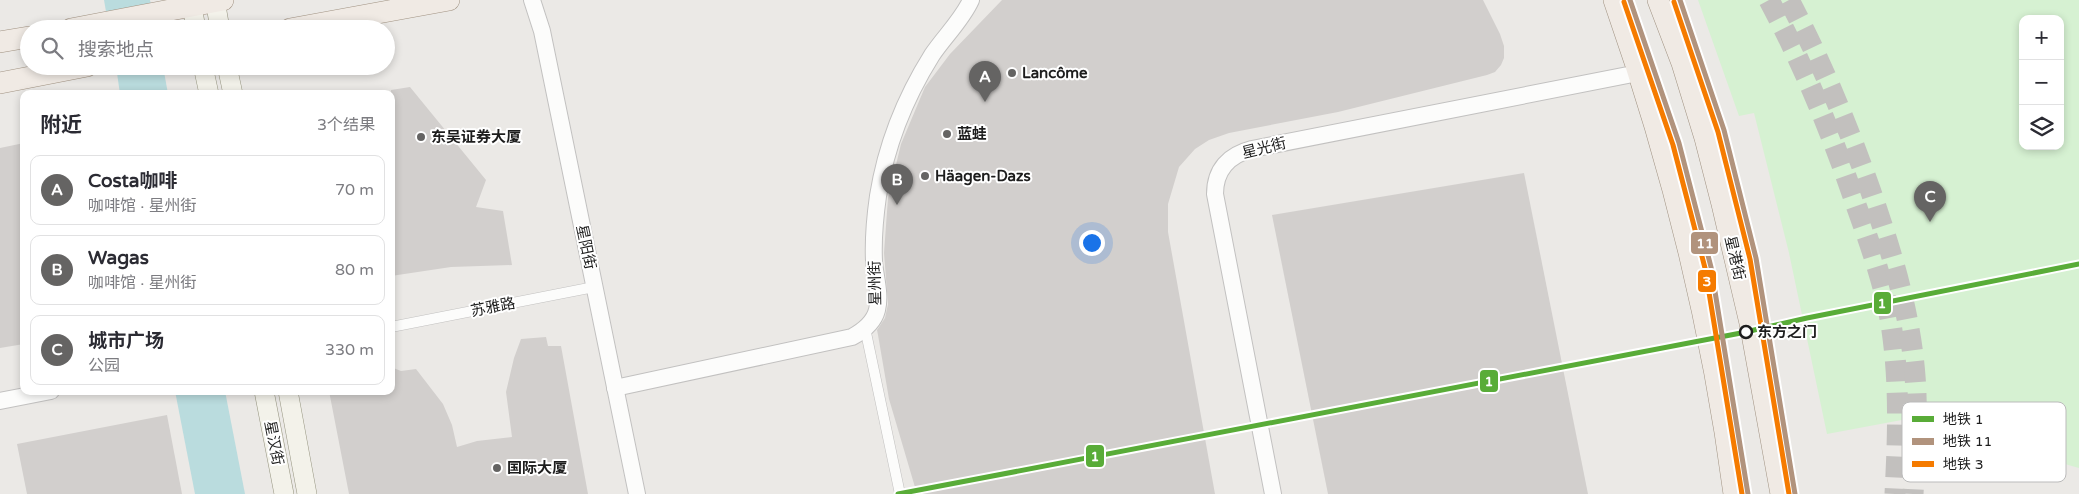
<!DOCTYPE html>
<html lang="zh">
<meta charset="utf-8">
<style>
:root{--surface:#fff;--page:#f7f7f7;--text:#2b2b33;--muted:#7c7c81;--line:#e1e1e2;--accent:#656463}
body{margin:0;font-family:"Varela Round","Noto Sans SC",sans-serif;background:var(--page);color:var(--text)}
.controls{position:absolute;right:15px;top:15px;display:grid;overflow:hidden;border-radius:10px;box-shadow:0 2px 8px #0003}
.controls button{width:45px;height:45px;display:grid;place-items:center;padding:0;border:0;border-bottom:1px solid var(--line);background:var(--surface);color:var(--text);font:25px sans-serif}
.you{position:absolute;left:1091px;top:242px;width:18px;height:18px;margin:-12px;border:4px solid #fff;border-radius:50%;background:#1a73e8;box-shadow:0 0 0 8px #1a73e833}
.badge{display:grid;place-items:center;width:32px;height:32px;border-radius:50%;background:var(--accent);color:#fff;font-size:16px;font-weight:700}
.pin{position:absolute;translate:-50% -41px;filter:drop-shadow(0 1px 2px #0008)}
.pin::after{content:'';position:absolute;top:26px;width:18px;height:15px;background:inherit;clip-path:polygon(0 0,100% 0,50% 100%)}
.list{margin:0;padding:0;list-style:none}
h2{display:flex;justify-content:space-between;align-items:center;height:65px;margin:0;padding:0 20px;font-size:21px}
h2 small{font-size:16px;font-weight:400;color:var(--muted)}
.list li{display:grid;grid-template-columns:32px 1fr auto;gap:15px;align-items:center;box-sizing:border-box;height:70px;margin:0 10px 10px;padding:0 10px;border:1px solid var(--line);border-radius:10px}
.list b{display:block;font-size:19px;white-space:nowrap}
.list p{margin:0;font-size:16px;white-space:nowrap;color:var(--muted)}
.list em{font-size:16px;font-style:normal;color:var(--muted)}
.icon{flex:none;width:28px;height:28px;fill:none;stroke:currentColor;stroke-width:2;stroke-linecap:round;stroke-linejoin:round}
.map{position:relative;flex:none;width:2079px;height:494px;overflow:hidden}
.search{position:absolute;background:var(--surface);box-shadow:0 2px 8px #0003;left:20px;top:20px;width:375px;height:55px;display:flex;align-items:center;gap:12px;box-sizing:border-box;padding:0 18px;border-radius:28px;color:var(--muted);font-size:19px}
.panel{position:absolute;background:var(--surface);box-shadow:0 2px 8px #0003;left:20px;top:90px;width:375px;height:305px;border-radius:10px}
.map>svg:first-child{display:block}
.park{fill:#d6f1d2;fill-rule:evenodd}
.water{fill:#badcde}
.building{fill:#d2cfcd}
.lines{fill:none;stroke-linecap:round;stroke-linejoin:round}
.primary-tunnel{stroke:#c2c0be;stroke-width:21;stroke-dasharray:21 11;stroke-linecap:butt}
.pedestrian-casing{stroke:#c2c1c0;stroke-width:11}
.tertiary-casing{stroke:#c2c1c0;stroke-width:18}
.secondary-casing{stroke:#95947f;stroke-width:20}
.primary-casing{stroke:#a19383;stroke-width:22}
.pedestrian{stroke:#fcfcfb;stroke-width:10}
.tertiary{stroke:#fcfcfb;stroke-width:16}
.secondary{stroke:#f3f2ea;stroke-width:19}
.primary{stroke:#f0eae4;stroke-width:21}
.metro-1-casing{stroke:#fff;stroke-width:9}
.metro-2-casing{stroke:#fff;stroke-width:9}
.metro-3-casing{stroke:#fff;stroke-width:9}
.metro-1{stroke:#59ac38;stroke-width:5}
.metro-2{stroke:#b1937d;stroke-width:5}
.metro-3{stroke:#f57b00;stroke-width:5}
.poi-dot{fill:#656463;stroke:#fff;stroke-width:2}
.stop-dot{fill:#fff;stroke:#1d1d1d;stroke-width:2.5}
.labels{text-anchor:middle;stroke-width:4;stroke-linejoin:round;paint-order:stroke}
.poi-label{font-size:15px;font-weight:bold;fill:#1d1d1d;stroke:#fff;text-anchor:start}
.street-label{font-size:15px;fill:#1d1d1d;stroke:#fff}
.stop-label{font-size:15px;font-weight:bold;fill:#1d1d1d;stroke:#fff;text-anchor:start}
.key{fill:#fff;stroke:#bbb;stroke-width:1}
.key-label{font-size:14px;fill:#1d1d1d}
.line-badge{stroke:#fff;stroke-width:2}
.badge-label{font-size:14px;text-anchor:middle;font-weight:bold;fill:#fff}
</style>
<div class="map">
<svg width="2079" height="494" viewBox="0 0 2079 494">
<rect width="100%" height="100%" fill="#ebe9e6"/>
<!-- park -->
<path class="park" d="M 1698,0 L 2079,0 L 2079,468 L 2065,464 L 2061,474 L 1907,419 L 1827,434 L 1789,253 L 1754,113 L 1739,116 ZM 2023,19 L 2060,19 L 2060,146 L 2023,146 Z"/>
<!-- water -->
<g class="water">
<path d="M 104,0 L 150,0 L 156,29 L 109,29 Z"/>
<path d="M 116,66 L 163,66 L 168,94 L 120,94 Z"/>
<path d="M 175,391 L 225,391 L 245,494 L 195,494 Z"/>
</g>
<!-- building -->
<g class="building">
<path d="M 1002,0 L 1483,0 L 1500,34 L 1504,46 L 1504,58 L 1501,65 L 1495,72 L 1487,75 L 1338,112 L 1229,133 L 1209,140 L 1195,149 L 1179,167 L 1168,204 L 1168,232 L 1215,494 L 917,494 L 889,399 L 878,335 L 877,330 L 885,318 L 888,304 L 884,253 L 888,198 L 901,144 L 925,87 L 950,54 Z"/>
<path d="M 410,87 L 486,180 L 476,207 L 503,211 L 512,265 L 451,267 L 391,276 L 391,90 Z"/>
<path d="M 24,143 L 24,344 L 0,348 L 0,148 Z"/>
<path d="M 1524,173 L 1588,494 L 1328,494 L 1272,215 Z"/>
<path d="M 546,337 L 548,346 L 561,346 L 588,494 L 349,494 L 329,391 L 391,391 L 391,367 L 401,371 L 416,369 L 443,404 L 452,425 L 457,447 L 477,441 L 512,437 L 506,392 L 514,358 L 521,339 Z"/>
<path d="M 167,415 L 182,494 L 27,494 L 17,444 Z"/>
</g>
<g class="lines">
<!-- primary-tunnel -->
<g class="primary-tunnel">
<path d="M 1769,0 C 1804,66 1832,134 1856,205 C 1870,244 1884,283 1891,324 C 1900,381 1898,437 1895,494"/>
<path d="M 1789,0 C 1821,61 1847,124 1870,189 C 1891,250 1910,311 1915,376 C 1918,415 1915,455 1913,494"/>
</g>
<!-- pedestrian casing -->
<g class="pedestrian-casing">
<g id="pedestrian">
<path d="M 391,327 L 594,287"/>
<path d="M 865,328 L 900,494"/>
</g>
</g>
<!-- tertiary casing -->
<g class="tertiary-casing">
<g id="tertiary">
<path d="M 532,0 L 542,31 L 637,494"/>
<path d="M 615,388 L 852,337 C 863,331 874,322 877,310 C 881,294 875,276 874,261 C 873,239 875,217 878,196 C 886,146 905,98 932,55 C 944,37 962,20 971,0"/>
<path d="M 0,401 L 51,391"/>
<path d="M 1273,494 L 1215,194 C 1215,169 1229,155 1252,149 L 1638,73"/>
</g>
</g>
<!-- secondary casing -->
<g class="secondary-casing">
<g id="secondary">
<path d="M 191,0 L 196,29"/>
<path d="M 215,0 L 220,29"/>
<path d="M 203,66 L 209,94"/>
<path d="M 227,66 L 233,94"/>
<path d="M 264,391 L 284,494"/>
<path d="M 288,391 L 307,494"/>
</g>
</g>
<!-- primary casing -->
<g class="primary-casing">
<g id="primary">
<path d="M 1614,0 C 1670,159 1712,326 1734,494"/>
<path d="M 1658,0 L 1682,63 L 1705,138 L 1722,204 L 1750,323 L 1781,494"/>
<path d="M 71,29 L 223,0"/>
<path d="M 290,29 L 449,0"/>
<path d="M 0,42 L 29,37"/>
<path d="M 0,83 L 87,66"/>
</g>
</g>
<!-- pedestrian -->
<use href="#pedestrian" class="pedestrian"/>
<!-- tertiary -->
<use href="#tertiary" class="tertiary"/>
<!-- secondary -->
<use href="#secondary" class="secondary"/>
<!-- primary -->
<use href="#primary" class="primary"/>
<!-- metro-1 casing -->
<g class="metro-1-casing">
<path id="metro-1" d="M 898,494 L 1741,333 L 1807,318 L 2079,264"/>
</g>
<!-- metro-2 casing -->
<g class="metro-2-casing">
<g id="metro-2">
<path d="M 1630,0 L 1679,143 L 1711,267 L 1748,494"/>
<path d="M 1680,0 L 1724,130 L 1756,258 L 1795,494"/>
</g>
</g>
<!-- metro-3 casing -->
<g class="metro-3-casing">
<g id="metro-3">
<path d="M 1624,2 L 1673,145 L 1705,268 L 1742,494"/>
<path d="M 1674,2 L 1718,132 L 1750,259 L 1789,494"/>
</g>
</g>
<!-- metro-1 -->
<use href="#metro-1" class="metro-1"/>
<!-- metro-2 -->
<use href="#metro-2" class="metro-2"/>
<!-- metro-3 -->
<use href="#metro-3" class="metro-3"/>
</g>
<!-- markers -->
<g class="poi-dot">
<circle cx="1012" cy="73" r="5"/>
<circle cx="947" cy="134" r="5"/>
<circle cx="421" cy="137" r="5"/>
<circle cx="925" cy="176" r="5"/>
<circle cx="497" cy="468" r="5"/>
</g>
<circle class="stop-dot" cx="1746" cy="332" r="6"/>
<g class="labels">
<!-- poi labels -->
<g class="poi-label">
<text x="1022" y="78">Lancôme</text>
<text x="957" y="139">蓝蛙</text>
<text x="431" y="142">东吴证券大厦</text>
<text x="935" y="181">Häagen-Dazs</text>
<text x="507" y="473">国际大厦</text>
</g>
<!-- street labels -->
<g class="street-label">
<text transform="translate(1264 148) rotate(-14)" y="5">星光街</text>
<text transform="translate(586 247) rotate(78)" y="5">星阳街</text>
<text transform="translate(1735 258) rotate(77)" y="5">星港街</text>
<text transform="translate(875 283) rotate(-91)" y="5">星州街</text>
<text transform="translate(493 307) rotate(-11)" y="5">苏雅路</text>
<text transform="translate(274 443) rotate(79)" y="5">星汉街</text>
</g>
<!-- stop labels -->
<g class="stop-label">
<text x="1757" y="337">东方之门</text>
</g>
</g>
<!-- legend -->
<rect x="1902" y="402" width="164" height="80" rx="8" class="key"/>
<rect x="1912" y="416" width="22" height="6" fill="#59ac38"/>
<rect x="1912" y="438" width="22" height="7" fill="#b1937d"/>
<rect x="1912" y="461" width="22" height="6" fill="#f57b00"/>
<g class="key-label">
<text x="1943" y="424">地铁 1</text>
<text x="1943" y="446">地铁 11</text>
<text x="1943" y="469">地铁 3</text>
</g>
<g class="line-badge">
<rect x="1690" y="231" width="29" height="24" rx="5" fill="#b1937d"/>
<rect x="1697" y="269" width="20" height="24" rx="5" fill="#f57b00"/>
<rect x="1873" y="291" width="19" height="24" rx="5" fill="#59ac38"/>
<rect x="1479" y="369" width="20" height="24" rx="5" fill="#59ac38"/>
<rect x="1085" y="444" width="20" height="24" rx="5" fill="#59ac38"/>
</g>
<g class="badge-label">
<text x="1705" y="248">11</text>
<text x="1707" y="286">3</text>
<text x="1882" y="308">1</text>
<text x="1489" y="386">1</text>
<text x="1095" y="461">1</text>
</g>
</svg>
<div class="controls">
<button>+</button>
<button>−</button>
<button><svg class="icon" aria-label="layers" viewBox="0 0 24 24"><path d="M12 4l9 5-9 5-9-5zM3 14l9 5 9-5"/></svg></button>
</div>
<div class="you"></div>
<div class="pin badge" style="left:985px;top:102px">A</div>
<div class="pin badge" style="left:897px;top:205px">B</div>
<div class="pin badge" style="left:1930px;top:222px">C</div>
<div class="search"><svg class="icon" aria-label="search" viewBox="0 0 24 24"><circle cx="10" cy="10" r="6"/><path d="M15 15l6 6"/></svg>搜索地点</div>
<section class="panel">
<h2>附近<small>3个结果</small></h2>
<ul class="list">
<li><span class="badge">A</span><div><b>Costa咖啡</b><p>咖啡馆 · 星州街</p></div><em>70 m</em></li>
<li><span class="badge">B</span><div><b>Wagas</b><p>咖啡馆 · 星州街</p></div><em>80 m</em></li>
<li><span class="badge">C</span><div><b>城市广场</b><p>公园</p></div><em>330 m</em></li>
</ul>
</section>
</div>
